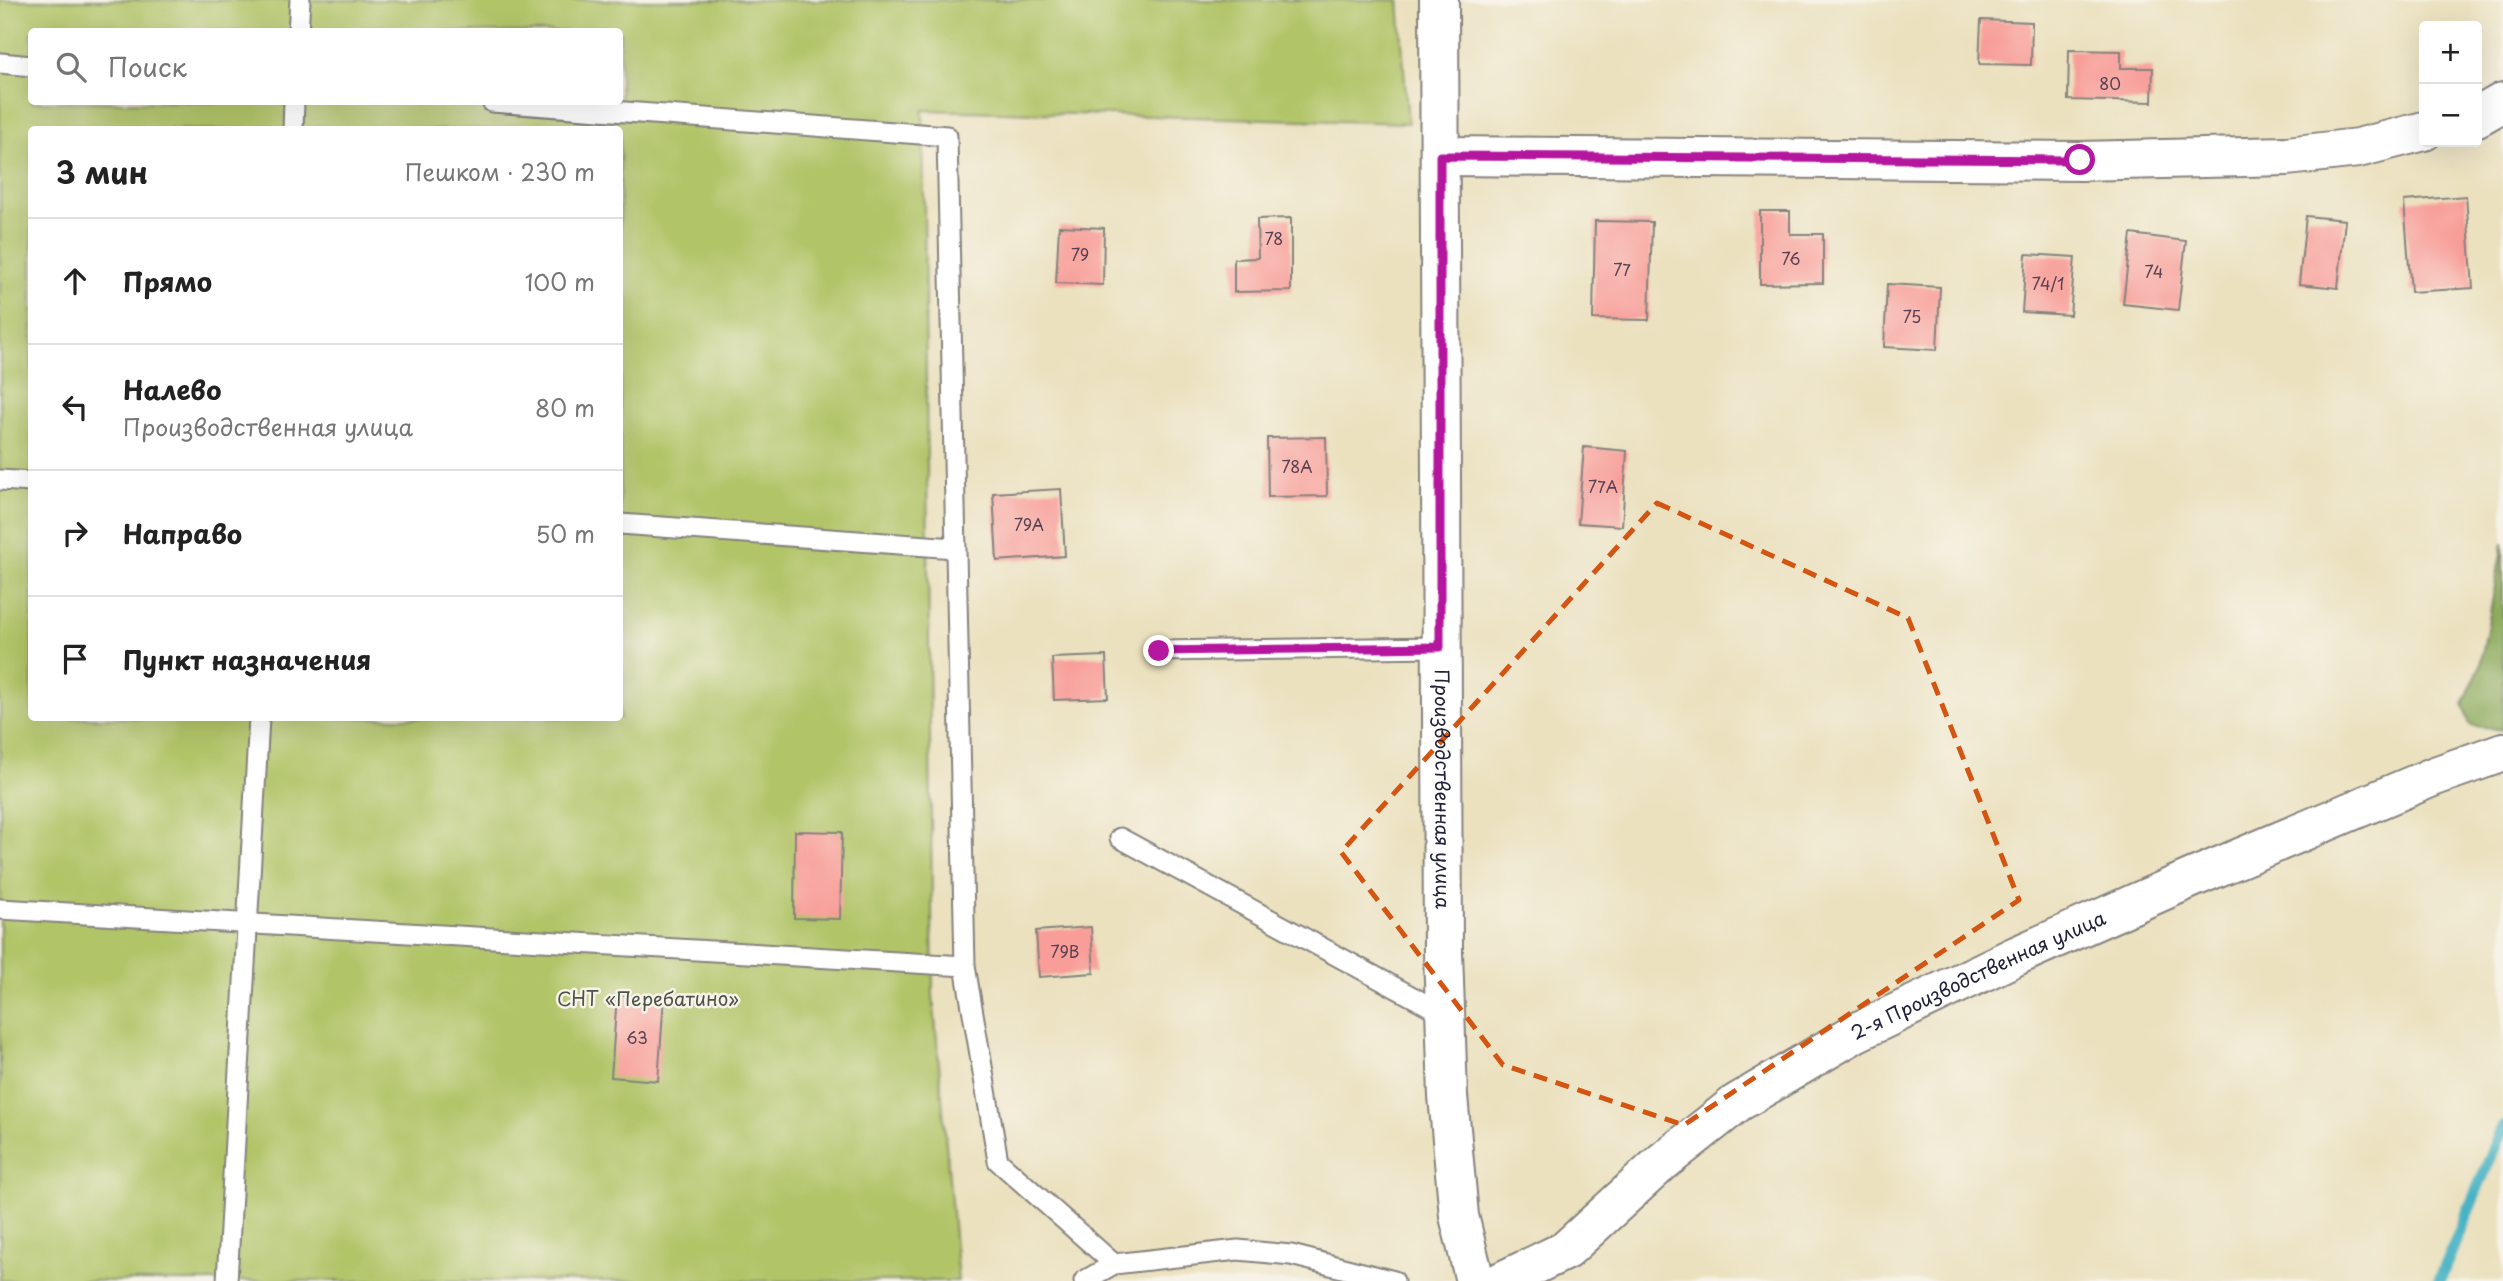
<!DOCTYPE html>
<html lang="ru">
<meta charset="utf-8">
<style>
:root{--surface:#fff;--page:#f2f2f2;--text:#222;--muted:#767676;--line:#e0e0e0}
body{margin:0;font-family:"Playpen Sans",sans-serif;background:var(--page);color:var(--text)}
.controls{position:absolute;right:21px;top:21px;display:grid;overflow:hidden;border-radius:7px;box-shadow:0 7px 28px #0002}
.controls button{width:63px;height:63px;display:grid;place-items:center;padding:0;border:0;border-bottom:2px solid var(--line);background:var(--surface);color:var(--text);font:35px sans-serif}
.stop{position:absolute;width:21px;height:21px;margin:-16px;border:5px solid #b5179e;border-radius:50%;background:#fff}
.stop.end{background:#b5179e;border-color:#fff;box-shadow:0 2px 7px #0008}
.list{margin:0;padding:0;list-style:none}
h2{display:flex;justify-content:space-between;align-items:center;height:91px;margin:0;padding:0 28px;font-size:30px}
h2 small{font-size:23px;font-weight:400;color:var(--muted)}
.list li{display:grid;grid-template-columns:46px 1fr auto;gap:21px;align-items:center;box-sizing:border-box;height:126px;padding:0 28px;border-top:2px solid var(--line)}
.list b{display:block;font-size:26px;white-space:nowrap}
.list p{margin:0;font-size:23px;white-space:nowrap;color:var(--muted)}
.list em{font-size:23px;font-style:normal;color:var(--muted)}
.icon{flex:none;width:38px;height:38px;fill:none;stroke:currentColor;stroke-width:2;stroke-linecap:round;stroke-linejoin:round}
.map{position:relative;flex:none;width:2503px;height:1281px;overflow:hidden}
.search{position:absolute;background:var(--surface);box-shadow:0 7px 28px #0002;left:28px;top:28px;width:595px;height:77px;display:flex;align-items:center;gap:18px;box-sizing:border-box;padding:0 24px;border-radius:7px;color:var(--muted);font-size:26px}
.panel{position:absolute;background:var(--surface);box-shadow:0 7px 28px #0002;left:28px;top:126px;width:595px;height:595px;border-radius:7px}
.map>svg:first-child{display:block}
.green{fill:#b1c467;stroke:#6a7351;stroke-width:2;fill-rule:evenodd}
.forest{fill:#8caa5c;stroke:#57664c;stroke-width:2}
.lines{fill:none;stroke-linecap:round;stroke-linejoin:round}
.stream{stroke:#47b3c4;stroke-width:12}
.building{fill:#f89d98}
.lane-casing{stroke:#86827d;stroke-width:23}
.street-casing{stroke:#86827d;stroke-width:42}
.lane{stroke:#fff;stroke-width:19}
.street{stroke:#fff;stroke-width:38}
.route{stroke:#b5179e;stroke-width:9}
.marked{fill:none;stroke:#d45411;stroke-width:5;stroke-dasharray:14 9;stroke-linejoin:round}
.labels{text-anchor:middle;stroke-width:5;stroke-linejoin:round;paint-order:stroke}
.number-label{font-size:16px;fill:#584152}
.street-label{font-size:19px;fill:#22223b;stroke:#f7f3e8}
.park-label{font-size:19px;fill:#4d5348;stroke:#f7f3e8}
</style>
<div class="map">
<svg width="2503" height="1281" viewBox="0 0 2503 1281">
<rect width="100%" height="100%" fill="#f7f3e8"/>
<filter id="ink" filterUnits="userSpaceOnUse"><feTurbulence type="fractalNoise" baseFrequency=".0143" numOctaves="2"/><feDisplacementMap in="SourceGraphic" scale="14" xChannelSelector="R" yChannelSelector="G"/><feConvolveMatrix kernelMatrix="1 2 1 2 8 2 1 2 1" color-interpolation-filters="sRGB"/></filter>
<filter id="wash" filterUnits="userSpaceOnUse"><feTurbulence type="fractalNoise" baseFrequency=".00686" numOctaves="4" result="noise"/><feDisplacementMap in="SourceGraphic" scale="28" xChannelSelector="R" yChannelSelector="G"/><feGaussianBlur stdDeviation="1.57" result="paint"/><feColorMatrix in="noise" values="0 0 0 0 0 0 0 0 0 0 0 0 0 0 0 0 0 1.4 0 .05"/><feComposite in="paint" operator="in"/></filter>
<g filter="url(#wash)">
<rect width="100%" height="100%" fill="#ebe1bf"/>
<!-- green -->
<path class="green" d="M 0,0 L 1399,0 L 1408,123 L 923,110 L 933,995 L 958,1281 L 0,1281 ZM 32,32 L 620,32 L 620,102 L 32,102 ZM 32,130 L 620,130 L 620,718 L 32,718 Z"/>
<!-- forest -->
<path class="forest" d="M 2503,543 L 2503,730 L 2470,725 L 2463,704 L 2480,667 Z"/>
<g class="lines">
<!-- stream -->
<path class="stream" d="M 2439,1281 L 2503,1127"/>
</g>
<g id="blocks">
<!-- building -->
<g class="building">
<path d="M 1981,20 L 2032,22 L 2031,65 L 1979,64 Z"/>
<path d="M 2069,50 L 2121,51 L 2121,68 L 2153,68 L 2152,102 L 2068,100 Z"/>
<path d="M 2466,196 L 2473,288 L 2411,292 L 2404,201 Z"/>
<path d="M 1760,211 L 1790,211 L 1790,234 L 1823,234 L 1823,283 L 1760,284 Z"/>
<path d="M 2306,216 L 2345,220 L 2338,288 L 2299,284 Z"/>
<path d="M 1291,218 L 1291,291 L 1234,292 L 1234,259 L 1258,258 L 1257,219 Z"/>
<path d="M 1595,221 L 1652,222 L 1649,320 L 1593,319 Z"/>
<path d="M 1059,226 L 1104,228 L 1103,285 L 1056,283 Z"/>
<path d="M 2131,234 L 2186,241 L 2178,310 L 2123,304 Z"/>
<path d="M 2026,254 L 2075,257 L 2070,315 L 2022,312 Z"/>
<path d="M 1887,284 L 1940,287 L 1937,350 L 1884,347 Z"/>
<path d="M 1326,437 L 1327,496 L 1268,497 L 1267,438 Z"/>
<path d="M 1584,447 L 1627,451 L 1622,526 L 1578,523 Z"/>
<path d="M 1061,489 L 1065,556 L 997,561 L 993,493 Z"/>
<path d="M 1106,656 L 1108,698 L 1054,700 L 1052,658 Z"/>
<path d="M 795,831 L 842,832 L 840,919 L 794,918 Z"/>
<path d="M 1091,927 L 1094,973 L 1039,977 L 1036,931 Z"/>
<path d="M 617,995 L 664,998 L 658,1081 L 611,1077 Z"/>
</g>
</g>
</g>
<g filter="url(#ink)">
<use href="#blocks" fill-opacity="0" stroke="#86827d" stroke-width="2"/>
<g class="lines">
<!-- lane casing -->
<g class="lane-casing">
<g id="lane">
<path d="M 298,32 L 300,0"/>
<path d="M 0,63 L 32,66"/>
<path d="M 492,102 L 947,136 L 965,966 L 998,1161 L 1114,1264"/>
<path d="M 293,130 L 294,102"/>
<path d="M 0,480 L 32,482"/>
<path d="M 620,524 L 955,548"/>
<path d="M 1159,651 L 1440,647"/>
<path d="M 1120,838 L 1446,1015"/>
<path d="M 0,909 L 965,966"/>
<path d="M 227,1281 L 259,718"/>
<path d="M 1084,1281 L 1114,1264 L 1238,1250 L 1291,1255 L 1394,1281"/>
</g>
</g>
<!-- street casing -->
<g class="street-casing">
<g id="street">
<path id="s1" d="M 1439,0 L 1443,952 L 1448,1096 L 1459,1216 L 1475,1281"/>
<path d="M 2477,117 L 2503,102"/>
<path d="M 1440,156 L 2080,161 L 2287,156 L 2358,148 L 2424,131"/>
<path id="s2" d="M 1502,1281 L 1566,1250 L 1661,1163 L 1737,1103 L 1857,1032 L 2018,955 L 2192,878 L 2435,776 L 2503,752"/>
</g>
</g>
<!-- lane -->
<use href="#lane" class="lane"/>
<!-- street -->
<use href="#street" class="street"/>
</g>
</g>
<g class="lines" filter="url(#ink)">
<!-- route -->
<path class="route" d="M 1159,651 L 1440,647 L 1440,156 L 2080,160"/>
</g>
<!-- marked area -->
<path class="marked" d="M 1657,503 L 1908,618 L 2019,900 L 1684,1125 L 1503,1065 L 1341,852 Z"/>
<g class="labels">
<!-- number labels -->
<g class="number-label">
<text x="2110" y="90">80</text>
<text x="1274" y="245">78</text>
<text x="1080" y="261">79</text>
<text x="1791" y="265">76</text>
<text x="1622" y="276">77</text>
<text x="2154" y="278">74</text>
<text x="2048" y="290">74/1</text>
<text x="1912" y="323">75</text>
<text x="1297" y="473">78А</text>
<text x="1603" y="493">77А</text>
<text x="1029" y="531">79А</text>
<text x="1065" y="958">79В</text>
<text x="637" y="1044">63</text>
</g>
<!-- street labels -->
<g class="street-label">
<text dy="7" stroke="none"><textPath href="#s1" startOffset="789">Производственная улица</textPath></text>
<text dy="7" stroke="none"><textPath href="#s2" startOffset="570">2-я Производственная улица</textPath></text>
</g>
<!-- park labels -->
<g class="park-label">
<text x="648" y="1006">СНТ «Перебатино»</text>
</g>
</g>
</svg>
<div class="controls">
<button>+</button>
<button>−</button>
</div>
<div class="stop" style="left:2080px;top:160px"></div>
<div class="stop end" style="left:1159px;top:651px"></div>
<div class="search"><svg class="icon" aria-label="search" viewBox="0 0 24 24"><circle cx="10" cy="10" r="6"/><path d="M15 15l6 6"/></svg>Поиск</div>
<section class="panel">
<h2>3 мин<small>Пешком · 230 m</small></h2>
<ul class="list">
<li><svg class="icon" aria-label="ahead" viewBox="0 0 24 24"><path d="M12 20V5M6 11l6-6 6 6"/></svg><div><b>Прямо</b></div><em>100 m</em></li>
<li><svg class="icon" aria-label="left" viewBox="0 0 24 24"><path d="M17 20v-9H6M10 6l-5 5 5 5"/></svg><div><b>Налево</b><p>Производственная улица</p></div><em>80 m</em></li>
<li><svg class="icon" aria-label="right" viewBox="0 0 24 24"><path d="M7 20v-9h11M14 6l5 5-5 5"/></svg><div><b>Направо</b></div><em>50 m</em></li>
<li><svg class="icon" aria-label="arrive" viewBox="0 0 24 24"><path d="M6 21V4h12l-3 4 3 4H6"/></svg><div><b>Пункт назначения</b></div></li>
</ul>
</section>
</div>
